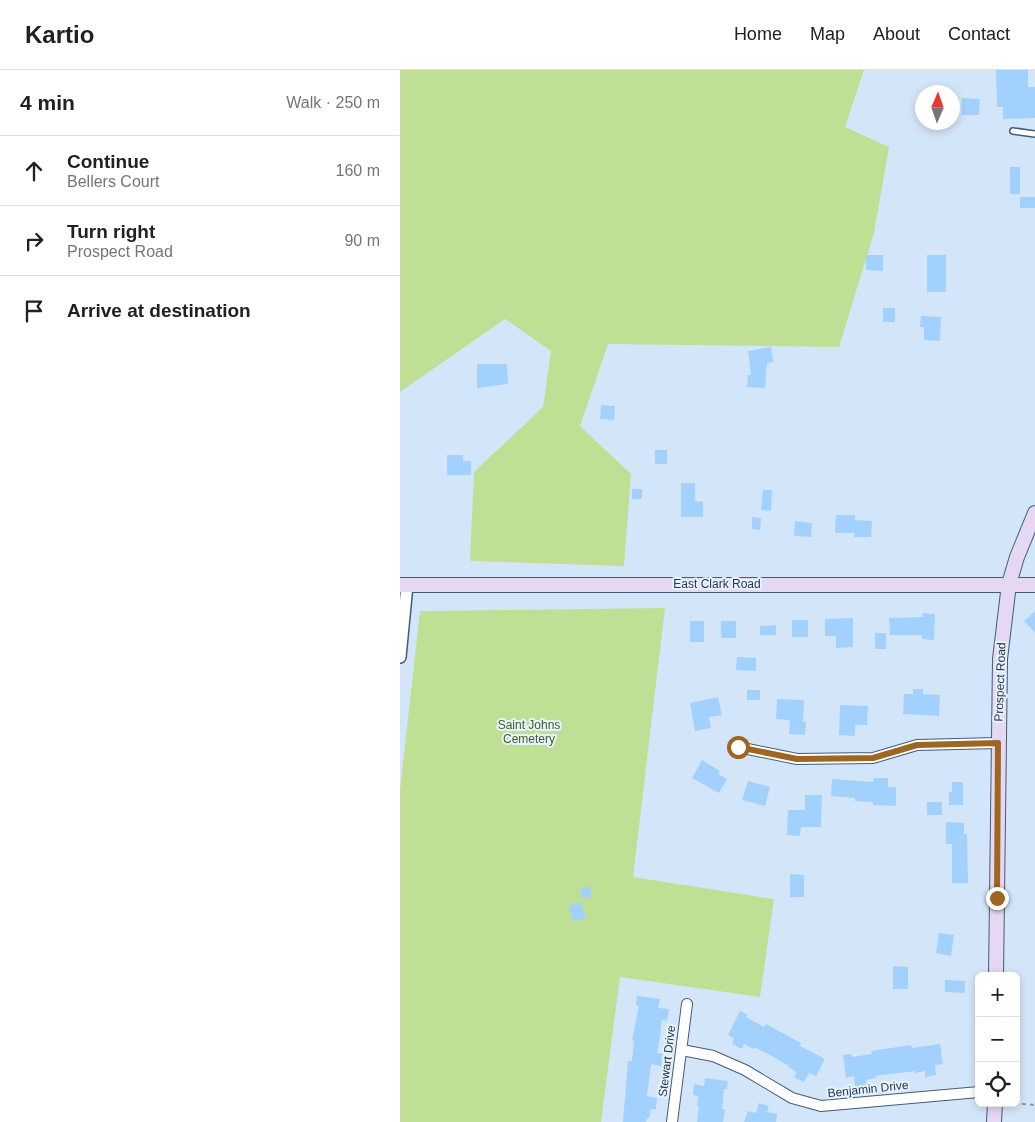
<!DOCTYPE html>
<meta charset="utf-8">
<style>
:root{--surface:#fff;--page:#f2f2f2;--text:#202124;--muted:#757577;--line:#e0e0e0}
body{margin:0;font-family:Arial,sans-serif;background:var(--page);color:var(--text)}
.controls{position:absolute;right:15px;bottom:15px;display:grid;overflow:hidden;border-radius:8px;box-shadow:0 2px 8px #0003}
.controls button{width:45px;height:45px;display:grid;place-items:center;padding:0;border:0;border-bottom:1px solid var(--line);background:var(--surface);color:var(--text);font:25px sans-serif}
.compass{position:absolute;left:515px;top:15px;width:45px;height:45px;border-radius:50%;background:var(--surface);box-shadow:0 2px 8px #0003;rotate:2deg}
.stop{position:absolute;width:15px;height:15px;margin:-11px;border:4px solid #9d6621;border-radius:50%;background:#fff}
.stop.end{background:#9d6621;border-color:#fff;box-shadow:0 1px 5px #0008}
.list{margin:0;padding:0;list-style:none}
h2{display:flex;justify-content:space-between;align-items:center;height:65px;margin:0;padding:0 20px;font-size:21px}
h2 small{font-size:16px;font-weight:400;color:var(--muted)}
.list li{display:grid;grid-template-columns:32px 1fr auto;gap:15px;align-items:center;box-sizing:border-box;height:70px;padding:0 20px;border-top:1px solid var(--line)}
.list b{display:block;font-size:19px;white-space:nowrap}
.list p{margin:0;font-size:16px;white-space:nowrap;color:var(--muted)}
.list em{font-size:16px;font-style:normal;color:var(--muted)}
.icon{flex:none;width:28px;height:28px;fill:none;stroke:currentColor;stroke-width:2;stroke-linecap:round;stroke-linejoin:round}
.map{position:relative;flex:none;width:635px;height:1052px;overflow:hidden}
header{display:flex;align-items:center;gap:30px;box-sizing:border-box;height:70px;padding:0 25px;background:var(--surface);border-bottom:1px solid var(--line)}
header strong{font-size:24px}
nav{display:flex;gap:28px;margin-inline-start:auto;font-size:18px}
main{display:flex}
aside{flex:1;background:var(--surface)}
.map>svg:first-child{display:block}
.green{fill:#bfe094}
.building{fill:#a3d1fd}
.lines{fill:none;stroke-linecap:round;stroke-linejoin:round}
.service-casing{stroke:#415d77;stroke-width:8}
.minor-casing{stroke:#415d77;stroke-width:12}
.tertiary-casing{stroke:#415d77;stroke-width:14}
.secondary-casing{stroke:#415d77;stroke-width:16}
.path{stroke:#8a9aaa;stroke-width:2;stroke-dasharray:4 4;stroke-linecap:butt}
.service{stroke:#fff;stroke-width:5}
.minor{stroke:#fff;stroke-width:10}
.tertiary{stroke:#fff;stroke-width:11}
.secondary{stroke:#e6d8f2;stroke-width:14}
.route{stroke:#9d6621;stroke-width:6}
.labels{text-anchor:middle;stroke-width:4;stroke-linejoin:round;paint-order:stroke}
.street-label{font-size:12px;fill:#2c3844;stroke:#e6f2ff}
.park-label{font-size:12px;fill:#465f1d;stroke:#e6f2ff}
</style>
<header>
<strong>Kartio</strong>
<nav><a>Home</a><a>Map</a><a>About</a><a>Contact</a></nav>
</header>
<main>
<aside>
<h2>4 min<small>Walk · 250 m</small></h2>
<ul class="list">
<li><svg class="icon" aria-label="ahead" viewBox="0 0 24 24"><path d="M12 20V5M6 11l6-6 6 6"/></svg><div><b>Continue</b><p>Bellers Court</p></div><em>160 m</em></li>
<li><svg class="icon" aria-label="right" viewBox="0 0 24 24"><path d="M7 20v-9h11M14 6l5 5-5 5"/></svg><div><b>Turn right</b><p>Prospect Road</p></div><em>90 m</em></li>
<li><svg class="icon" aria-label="arrive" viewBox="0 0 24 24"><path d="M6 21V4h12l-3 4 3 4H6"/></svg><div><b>Arrive at destination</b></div></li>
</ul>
</aside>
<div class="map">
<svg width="635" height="1052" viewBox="0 0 635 1052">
<rect width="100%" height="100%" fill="#d3e6f9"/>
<!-- green -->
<g class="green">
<path d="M 0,0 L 464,0 L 445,57 L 489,77 L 474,163 L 439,277 L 208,274 L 180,356 L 231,404 L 224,496 L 70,491 L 74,402 L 143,337 L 151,281 L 105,249 L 0,322 Z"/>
<path d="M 265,538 L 233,807 L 374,829 L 360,927 L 220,907 L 201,1052 L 0,1052 L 0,720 L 20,541 Z"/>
</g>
<!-- building -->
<g class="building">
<path d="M 596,0 L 628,0 L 628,17 L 635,17 L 635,48 L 603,49 L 603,37 L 597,37 Z"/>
<path d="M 562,28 L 580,29 L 579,45 L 562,45 Z"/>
<rect x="610" y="97" width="10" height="27"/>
<rect x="620" y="127" width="15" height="11"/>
<path d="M 466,185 L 483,185 L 483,201 L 466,200 Z"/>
<rect x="527" y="185" width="19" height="37"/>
<rect x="483" y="238" width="12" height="14"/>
<path d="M 521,246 L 541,247 L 540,271 L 524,270 L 524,257 L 520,257 Z"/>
<path d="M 371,277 L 373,292 L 367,293 L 365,318 L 347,317 L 348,305 L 351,305 L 348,281 Z"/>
<path d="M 77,294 L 107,294 L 108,314 L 77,318 Z"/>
<path d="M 201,335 L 215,336 L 214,350 L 200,349 Z"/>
<rect x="255" y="380" width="12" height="14"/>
<path d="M 47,385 L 63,385 L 63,391 L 71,391 L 71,405 L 47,405 Z"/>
<path d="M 281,413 L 295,413 L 295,431 L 303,432 L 303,447 L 281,447 Z"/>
<rect x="232" y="419" width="10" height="10"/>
<path d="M 363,420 L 372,420 L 371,441 L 361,440 Z"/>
<path d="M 436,445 L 455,445 L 455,450 L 472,451 L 471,467 L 454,467 L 455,463 L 435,463 Z"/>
<path d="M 352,447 L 361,448 L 360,460 L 352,459 Z"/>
<path d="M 395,451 L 412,453 L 411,467 L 394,466 Z"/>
<path d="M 635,541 L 635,563 L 624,551 Z"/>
<path d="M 523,543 L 535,544 L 534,570 L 522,569 L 522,565 L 490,565 L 489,548 L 523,547 Z"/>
<path d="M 453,548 L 453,577 L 436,578 L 436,566 L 425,566 L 425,549 Z"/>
<rect x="392" y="550" width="16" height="17"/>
<rect x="290" y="551" width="14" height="21"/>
<rect x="321" y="551" width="15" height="17"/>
<path d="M 376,555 L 376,565 L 360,565 L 360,556 Z"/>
<rect x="475" y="563" width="11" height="16"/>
<path d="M 337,587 L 356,588 L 356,601 L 336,600 Z"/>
<path d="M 513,619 L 523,619 L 523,624 L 540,625 L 539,646 L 503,644 L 504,624 L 513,624 Z"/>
<rect x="347" y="620" width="13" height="10"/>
<path d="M 318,627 L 322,645 L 309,647 L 311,658 L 295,661 L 290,633 Z"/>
<path d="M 377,629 L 404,630 L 403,652 L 406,652 L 405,665 L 389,664 L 390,650 L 376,649 Z"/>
<path d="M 440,635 L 468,636 L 467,655 L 455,655 L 455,666 L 439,665 Z"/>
<path d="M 302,690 L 320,701 L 318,704 L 327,709 L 319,723 L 292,708 Z"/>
<path d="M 474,708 L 488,708 L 488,717 L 496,717 L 496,736 L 473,735 L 473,732 L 455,731 L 455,728 L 431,726 L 432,709 L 473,712 Z"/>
<path d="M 348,711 L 370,717 L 365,736 L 342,730 Z"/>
<path d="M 552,712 L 563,712 L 563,735 L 549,735 L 549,722 L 552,722 Z"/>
<path d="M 405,725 L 422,725 L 421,757 L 401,757 L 400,766 L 387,765 L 388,740 L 405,740 Z"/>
<rect x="527" y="732" width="15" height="13"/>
<path d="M 546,752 L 564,753 L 564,764 L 567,764 L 568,813 L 552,813 L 552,774 L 546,774 Z"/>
<path d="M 390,804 L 404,805 L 404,827 L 390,827 Z"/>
<path d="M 181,817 L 191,817 L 191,828 L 180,827 Z"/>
<path d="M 181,832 L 186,848 L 174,852 L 168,836 Z"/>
<path d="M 539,863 L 554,865 L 551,886 L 536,883 Z"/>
<path d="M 493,896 L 508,897 L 508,919 L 493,919 Z"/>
<path d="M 545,910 L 565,911 L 565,923 L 545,922 Z"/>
<path d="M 237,926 L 260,929 L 258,938 L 269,939 L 267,951 L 262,950 L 260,967 L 257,983 L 263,984 L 261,996 L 251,994 L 247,1026 L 257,1028 L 256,1039 L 251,1039 L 249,1048 L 247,1048 L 246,1052 L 223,1052 L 228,991 L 232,991 L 234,971 L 232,970 L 239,936 L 236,935 Z"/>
<path d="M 340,941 L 348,945 L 346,947 L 364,957 L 366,954 L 401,973 L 400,976 L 425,989 L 416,1006 L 409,1003 L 404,1012 L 394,1007 L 397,1002 L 388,997 L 389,996 L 370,985 L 354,977 L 353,979 L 344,974 L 342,979 L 332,974 L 334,968 L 328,965 Z"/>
<path d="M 540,974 L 543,994 L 535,995 L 536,1005 L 525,1007 L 525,1001 L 515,1003 L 515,1001 L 475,1006 L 476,1008 L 466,1010 L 467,1015 L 455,1017 L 454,1006 L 446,1008 L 443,985 L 451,984 L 452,987 L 472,984 L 471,981 L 511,975 L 512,978 Z"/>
<path d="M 305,1008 L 328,1011 L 327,1019 L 324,1019 L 322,1039 L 325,1039 L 323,1052 L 297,1052 L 299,1036 L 297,1036 L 298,1026 L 293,1025 L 294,1014 L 304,1016 Z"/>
<path d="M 359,1033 L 369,1036 L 367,1042 L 377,1044 L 376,1052 L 344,1052 L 348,1041 L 356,1043 Z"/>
</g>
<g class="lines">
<!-- service casing -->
<g class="service-casing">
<path id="service" d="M 613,61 L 635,64"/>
</g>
<!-- minor casing -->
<g class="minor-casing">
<g id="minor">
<path d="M 338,677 L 397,689 L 473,688 L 517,675 L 598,673"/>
<path d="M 282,980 L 313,986 L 345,1000 L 392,1028 L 421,1036 L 579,1022"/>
<path d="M 272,1052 L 287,934"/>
</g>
</g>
<!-- tertiary casing -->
<g class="tertiary-casing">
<path id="tertiary" d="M 0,587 L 7,515"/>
</g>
<!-- secondary casing -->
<g class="secondary-casing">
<g id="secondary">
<path d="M 0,515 L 635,515"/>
<path d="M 596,906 L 600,589 L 609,514 L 617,487 L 635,443"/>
<path d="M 594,1052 L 595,1033"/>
</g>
</g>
<!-- path -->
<path class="path" d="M 622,1034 L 635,1035"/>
<!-- service -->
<use href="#service" class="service"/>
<!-- minor -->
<use href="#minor" class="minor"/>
<!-- tertiary -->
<use href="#tertiary" class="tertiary"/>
<!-- secondary -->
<use href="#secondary" class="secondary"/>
</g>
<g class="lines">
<!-- route -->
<path class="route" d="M 338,677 L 397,689 L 473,688 L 517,675 L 598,673 L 597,828"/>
</g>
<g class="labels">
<!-- street labels -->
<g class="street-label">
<text x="317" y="518">East Clark Road</text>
<text transform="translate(600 612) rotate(-88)" y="4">Prospect Road</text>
<text transform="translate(267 991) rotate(-83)" y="4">Stewart Drive</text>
<text transform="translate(468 1019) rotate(-6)" y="4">Benjamin Drive</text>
</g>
<!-- park labels -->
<g class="park-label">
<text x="129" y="659">Saint Johns<tspan x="129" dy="14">Cemetery</tspan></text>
</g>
</g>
</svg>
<div class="controls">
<button>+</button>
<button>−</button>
<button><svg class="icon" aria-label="locate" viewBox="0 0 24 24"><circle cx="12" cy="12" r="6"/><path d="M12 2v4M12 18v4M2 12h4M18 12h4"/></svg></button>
</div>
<svg class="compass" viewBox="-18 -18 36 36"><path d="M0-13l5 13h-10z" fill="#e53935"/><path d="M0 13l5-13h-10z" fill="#757577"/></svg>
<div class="stop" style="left:338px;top:677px"></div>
<div class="stop end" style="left:597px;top:828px"></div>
</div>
</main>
